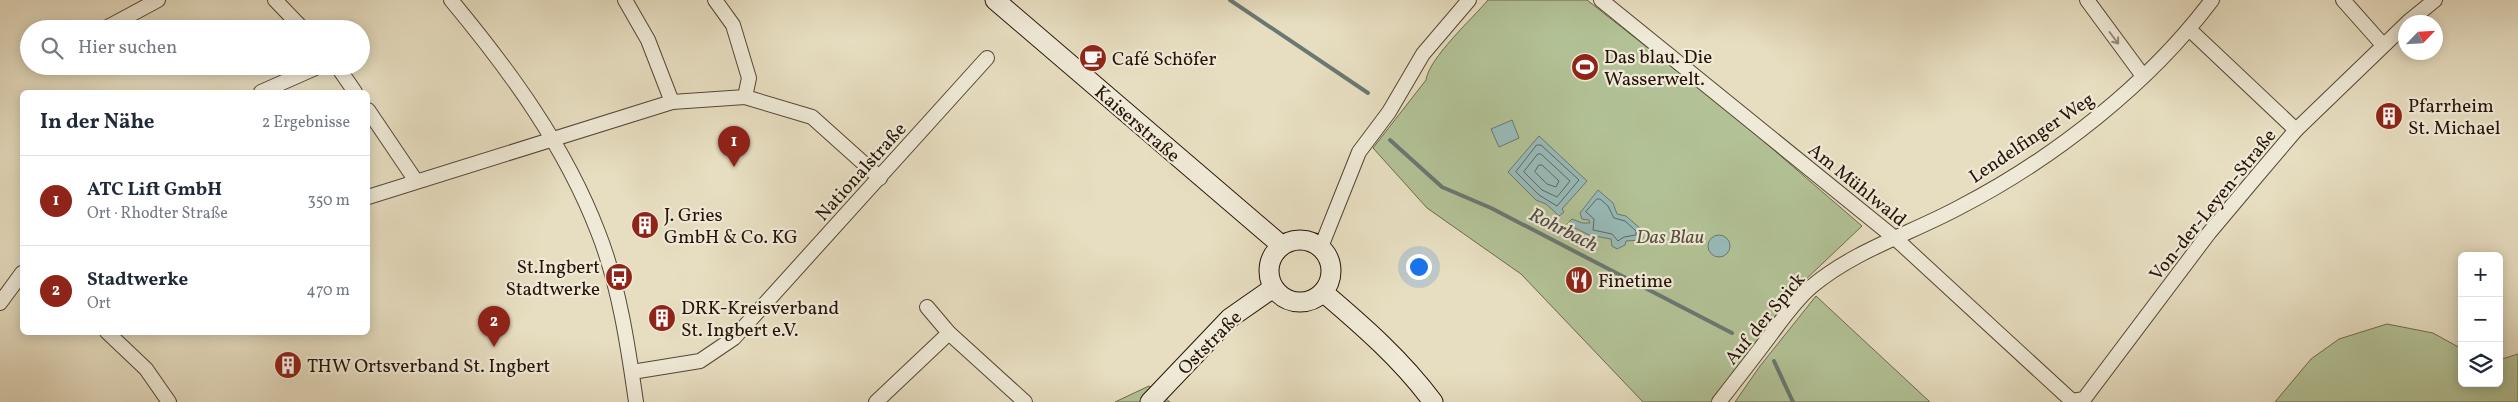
<!DOCTYPE html>
<html lang="de">
<meta charset="utf-8">
<style>
:root{--surface:#fff;--page:#f6f6f7;--text:#1f2937;--muted:#747a83;--line:#e0e1e3;--accent:#8f2418}
body{margin:0;font-family:Vollkorn,serif;background:var(--page);color:var(--text)}
.controls{position:absolute;right:15px;bottom:15px;display:grid;overflow:hidden;border-radius:8px;box-shadow:0 2px 12px #0003}
.controls button{width:45px;height:45px;display:grid;place-items:center;padding:0;border:0;border-bottom:1px solid var(--line);background:var(--surface);color:var(--text);font:25px sans-serif}
.compass{position:absolute;left:2398px;top:15px;width:45px;height:45px;border-radius:50%;background:var(--surface);box-shadow:0 2px 12px #0003;rotate:65deg}
.you{position:absolute;left:1418px;top:266px;width:18px;height:18px;margin:-12px;border:4px solid #fff;border-radius:50%;background:#1a73e8;box-shadow:0 0 0 8px #1a73e833}
.badge{display:grid;place-items:center;width:32px;height:32px;border-radius:50%;background:var(--accent);color:#fff;font-size:16px;font-weight:700}
.pin{position:absolute;translate:-50% -41px;filter:drop-shadow(0 1px 2px #0008)}
.pin::after{content:'';position:absolute;top:26px;width:18px;height:15px;background:inherit;clip-path:polygon(0 0,100% 0,50% 100%)}
.list{margin:0;padding:0;list-style:none}
h2{display:flex;justify-content:space-between;align-items:center;height:65px;margin:0;padding:0 20px;font-size:21px}
h2 small{font-size:16px;font-weight:400;color:var(--muted)}
.list li{display:grid;grid-template-columns:32px 1fr auto;gap:15px;align-items:center;box-sizing:border-box;height:90px;padding:0 20px;border-top:1px solid var(--line)}
.list b{display:block;font-size:19px;white-space:nowrap}
.list p{margin:0;font-size:16px;white-space:nowrap;color:var(--muted)}
.list em{font-size:16px;font-style:normal;color:var(--muted)}
.icon{flex:none;width:28px;height:28px;fill:none;stroke:currentColor;stroke-width:2;stroke-linecap:round;stroke-linejoin:round}
.map{position:relative;flex:none;width:2518px;height:402px;overflow:hidden}
.search{position:absolute;background:var(--surface);box-shadow:0 2px 12px #0003;left:20px;top:20px;width:350px;height:55px;display:flex;align-items:center;gap:12px;box-sizing:border-box;padding:0 18px;border-radius:28px;color:var(--muted);font-size:19px}
.panel{position:absolute;background:var(--surface);box-shadow:0 2px 12px #0003;left:20px;top:90px;width:350px;height:245px;border-radius:8px}
.map>svg:first-child{display:block}
.green{fill:#b2c296;stroke:#6c6a4f}
.water{fill:#98bbb9;stroke:#6a7872}
.lines{fill:none;stroke-linecap:round;stroke-linejoin:round}
.shore{stroke:#5f6760;stroke-width:1}
.stream{stroke:#6a7872;stroke-width:4}
.minor-casing{stroke:#564636;stroke-width:16}
.secondary-casing{stroke:#261308;stroke-width:21}
.minor{stroke:#efead7;stroke-width:14}
.secondary{stroke:#efead7;stroke-width:19}
.oneway{stroke:#95897a}
.labels{text-anchor:middle;stroke-width:4.5;stroke-linejoin:round;paint-order:stroke}
.poi-label{font-size:19px;fill:#261308;stroke:#efead7;text-anchor:start}
.street-label{font-size:19px;fill:#261308;stroke:#efead7}
.park-label{font-size:19px;font-style:italic;fill:#57503a;stroke:#efead7}
.water-label{font-size:20px;font-style:italic;fill:#4e4e46;stroke:#efead7}
</style>
<div class="map">
<svg width="2518" height="402" viewBox="0 0 2518 402">
<rect width="100%" height="100%" fill="#e7dec1"/>
<filter id="stains"><feTurbulence type="fractalNoise" baseFrequency=".004" numOctaves="4"/><feColorMatrix values="0 0 0 0 .2 0 0 0 0 .09 0 0 0 0 .02 0 0 0 .5 -.17"/></filter>
<radialGradient id="worn" r=".72"><stop offset=".6" stop-color="#630" stop-opacity="0"/><stop offset="1" stop-color="#630" stop-opacity=".3"/></radialGradient>
<!-- green -->
<g class="green">
<path d="M 1488,0 L 1587,0 L 1732,114 L 1862,226 L 1802,283 L 1712,402 L 1643,402 L 1521,274 L 1427,208 L 1373,148 L 1426,80 C 1429,58 1472,19 1488,0 Z"/>
<path d="M 1816,296 L 1930,402 L 1735,402 L 1760,366 Z"/>
<path d="M 2387,324 L 2433,333 L 2462,349 L 2462,383 L 2499,383 L 2499,360 L 2518,354 L 2518,402 L 2275,402 L 2311,359 L 2339,339 Z"/>
<path d="M 1149,386 L 1170,402 L 1115,402 Z"/>
</g>
<!-- water -->
<g class="water">
<path d="M 1512,120 L 1519,138 L 1499,147 L 1491,129 Z"/>
<path d="M 1539,136 L 1587,181 L 1562,209 L 1564,212 L 1559,216 L 1546,204 L 1536,200 L 1508,172 Z"/>
<path d="M 1598,190 L 1613,203 L 1617,214 L 1626,216 L 1642,230 L 1643,240 L 1626,241 L 1625,245 L 1617,249 L 1612,246 L 1611,239 L 1589,235 L 1567,224 L 1572,219 L 1582,223 L 1590,223 L 1589,220 L 1582,219 L 1580,213 Z"/>
<circle cx="1719" cy="246" r="11"/>
</g>
<g class="lines">
<!-- shore -->
<g class="shore">
<path d="M 1537,145 L 1541,145 L 1579,180 L 1557,206 L 1539,195 L 1516,172 Z"/>
<path d="M 1538,154 L 1541,154 L 1570,181 L 1557,197 L 1542,190 L 1524,172 Z"/>
<path d="M 1539,165 L 1542,165 L 1559,181 L 1556,187 L 1547,184 L 1535,172 Z"/>
<path d="M 1597,199 L 1600,199 L 1608,206 L 1614,218 L 1625,221 L 1636,231 L 1636,235 L 1624,237 L 1618,241 L 1612,234 L 1593,230 L 1594,219 L 1586,212 Z"/>
</g>
<!-- stream -->
<g class="stream">
<path d="M 1230,0 L 1368,93"/>
<path d="M 1390,140 L 1442,187 L 1491,208 L 1732,333"/>
<path d="M 1774,361 L 1793,402"/>
</g>
<!-- minor casing -->
<g class="minor-casing">
<g id="minor">
<path d="M 275,0 L 303,29"/>
<path d="M 451,0 C 510,71 565,146 598,232 C 619,285 628,346 636,402"/>
<path d="M 625,0 L 648,40 L 672,102"/>
<path d="M 1601,0 L 1896,239 L 2072,401 L 2084,399 L 2209,233 L 2256,177 L 2296,130 L 2406,24"/>
<path d="M 2087,0 L 2143,76"/>
<path d="M 2343,0 L 2383,45"/>
<path d="M 2408,22 L 2435,0"/>
<path d="M 104,29 L 158,0"/>
<path d="M 2189,29 L 2296,130"/>
<path d="M 337,66 L 355,92"/>
<path d="M 261,92 L 320,66"/>
<path d="M 745,97 L 812,117 L 880,178"/>
<path d="M 368,110 L 416,181"/>
<path d="M 368,197 L 672,102 L 745,97 L 749,78 L 733,25 L 715,0"/>
<path d="M 1321,247 L 1359,152 L 1389,112 L 1423,54 L 1469,0"/>
<path d="M 0,303 L 22,273"/>
<path d="M 927,307 L 949,333 L 1025,402"/>
<path d="M 107,332 L 146,369 L 169,402"/>
<path d="M 632,372 L 700,361 L 734,338 L 987,58"/>
<path d="M 876,402 L 949,333"/>
<path d="M 1719,402 C 1737,379 1755,356 1772,333 C 1784,317 1796,300 1811,287 C 1855,250 1910,234 1960,207 C 2053,159 2149,84 2212,0"/>
</g>
</g>
<!-- secondary casing -->
<g class="secondary-casing">
<g id="secondary">
<path d="M 995,0 L 1281,245"/>
<circle cx="1300" cy="271" r="31"/>
<path d="M 1323,292 C 1363,326 1402,360 1433,402"/>
<path d="M 1150,402 L 1230,318 L 1273,288"/>
</g>
</g>
<!-- minor -->
<use href="#minor" class="minor"/>
<!-- secondary -->
<use href="#secondary" class="secondary"/>
</g>
<!-- one-way arrows -->
<defs><path id="oneway-shaft" d="M-6 0H5M1.5-3L5.5 0L1.5 3" fill="none" stroke-width="1.6" stroke-linecap="round" stroke-linejoin="round" transform="scale(1.25)"/></defs>
<use class="oneway" href="#oneway-shaft" transform="translate(2114 38) rotate(53)"/>
<!-- icons -->
<defs>
<g id="cafe-disc" transform="scale(1.4375)"><circle r="9.5" fill="#8f2418" stroke="#efead7"/><path d="M-5.5-4.5H6V0H3Q3 3.5 0 3.5H-2.5Q-5.5 3.5-5.5 0ZM3-3.2v2h1.7v-2ZM-6 4.5H4V6H-6Z" fill="#fff"/></g>
<g id="stadium-disc" transform="scale(1.4375)"><circle r="9.5" fill="#8f2418" stroke="#efead7"/><path d="M0-5a6.5 5 0 1 0 0 10a6.5 5 0 1 0 0-10ZM-3.5-1.8h7v3.6h-7Z" fill="#fff"/></g>
<g id="building-disc" transform="scale(1.4375)"><circle r="9.5" fill="#8f2418" stroke="#efead7"/><path d="M-4-6H4V6H1V3H-1V6H-4ZM-2.5-4.3h1.7v1.8h-1.7ZM.8-4.3h1.7v1.8H.8ZM-2.5-1h1.7V.8h-1.7ZM.8-1h1.7V.8H.8Z" fill="#fff"/></g>
<g id="bus-disc" transform="scale(1.4375)"><circle r="9.5" fill="#8f2418" stroke="#efead7"/><path d="M-5-6H5V4H4V6H2V4H-2V6H-4V4H-5ZM-3.5-4V0h7V-4ZM-3.5 1.2v1.5H-2V1.2ZM2 1.2v1.5H3.5V1.2Z" fill="#fff"/></g>
<g id="restaurant-disc" transform="scale(1.4375)"><circle r="9.5" fill="#8f2418" stroke="#efead7"/><path d="M-5-6h1v4h1v-4h1v4h1v-4h1v5L-1.5 .5V6h-2V.5L-5-1ZM5-6V6H3V1.5H1.5Q1.5-4 5-6Z" fill="#fff"/></g>
</defs>
<g fill-rule="evenodd">
<use href="#cafe-disc" x="1093" y="58"/>
<use href="#stadium-disc" x="1585" y="67"/>
<use href="#building-disc" x="2389" y="116"/>
<use href="#building-disc" x="645" y="225"/>
<use href="#bus-disc" x="619" y="277"/>
<use href="#restaurant-disc" x="1579" y="280"/>
<use href="#building-disc" x="662" y="318"/>
<use href="#building-disc" x="288" y="365"/>
</g>
<g class="labels">
<!-- poi labels -->
<g class="poi-label">
<text x="1604" y="63">Das blau. Die<tspan x="1604" dy="22">Wasserwelt.</tspan></text>
<text x="1112" y="65">Café Schöfer</text>
<text x="2408" y="112">Pfarrheim<tspan x="2408" dy="22">St. Michael</tspan></text>
<text x="664" y="221">J. Gries<tspan x="664" dy="22">GmbH &amp; Co. KG</tspan></text>
<text x="600" y="273" text-anchor="end">St.Ingbert<tspan x="600" dy="22">Stadtwerke</tspan></text>
<text x="1598" y="287">Finetime</text>
<text x="681" y="314">DRK-Kreisverband<tspan x="681" dy="22">St. Ingbert e.V.</tspan></text>
<text x="307" y="372">THW Ortsverband St. Ingbert</text>
</g>
<!-- street labels -->
<g class="street-label">
<text transform="translate(1138 123) rotate(41)" y="7">Kaiserstraße</text>
<text transform="translate(2031 137) rotate(-34)" y="7">Lendelfinger Weg</text>
<text transform="translate(860 171) rotate(-48)" y="7">Nationalstraße</text>
<text transform="translate(1858 184) rotate(39)" y="7">Am Mühlwald</text>
<text transform="translate(2212 204) rotate(-51)" y="7">Von-der-Leyen-Straße</text>
<text transform="translate(1764 318) rotate(-50)" y="7">Auf der Spick</text>
<text transform="translate(1209 342) rotate(-45)" y="7">Oststraße</text>
</g>
<!-- park labels -->
<g class="park-label">
<text x="1670" y="243">Das Blau</text>
</g>
<!-- water labels -->
<g class="water-label">
<text transform="translate(1564 229) rotate(27)" y="7">Rohrbach</text>
</g>
</g>
<rect width="100%" height="100%" filter="url(#stains)"/>
<rect width="100%" height="100%" fill="url(#worn)"/>
</svg>
<div class="controls">
<button>+</button>
<button>−</button>
<button><svg class="icon" aria-label="layers" viewBox="0 0 24 24"><path d="M12 4l9 5-9 5-9-5zM3 14l9 5 9-5"/></svg></button>
</div>
<svg class="compass" viewBox="-18 -18 36 36"><path d="M0-13l5 13h-10z" fill="#e53935"/><path d="M0 13l5-13h-10z" fill="#747a83"/></svg>
<div class="you"></div>
<div class="pin badge" style="left:734px;top:167px">1</div>
<div class="pin badge" style="left:494px;top:347px">2</div>
<div class="search"><svg class="icon" aria-label="search" viewBox="0 0 24 24"><circle cx="10" cy="10" r="6"/><path d="M15 15l6 6"/></svg>Hier suchen</div>
<section class="panel">
<h2>In der Nähe<small>2 Ergebnisse</small></h2>
<ul class="list">
<li><span class="badge">1</span><div><b>ATC Lift GmbH</b><p>Ort · Rhodter Straße</p></div><em>350 m</em></li>
<li><span class="badge">2</span><div><b>Stadtwerke</b><p>Ort</p></div><em>470 m</em></li>
</ul>
</section>
</div>
